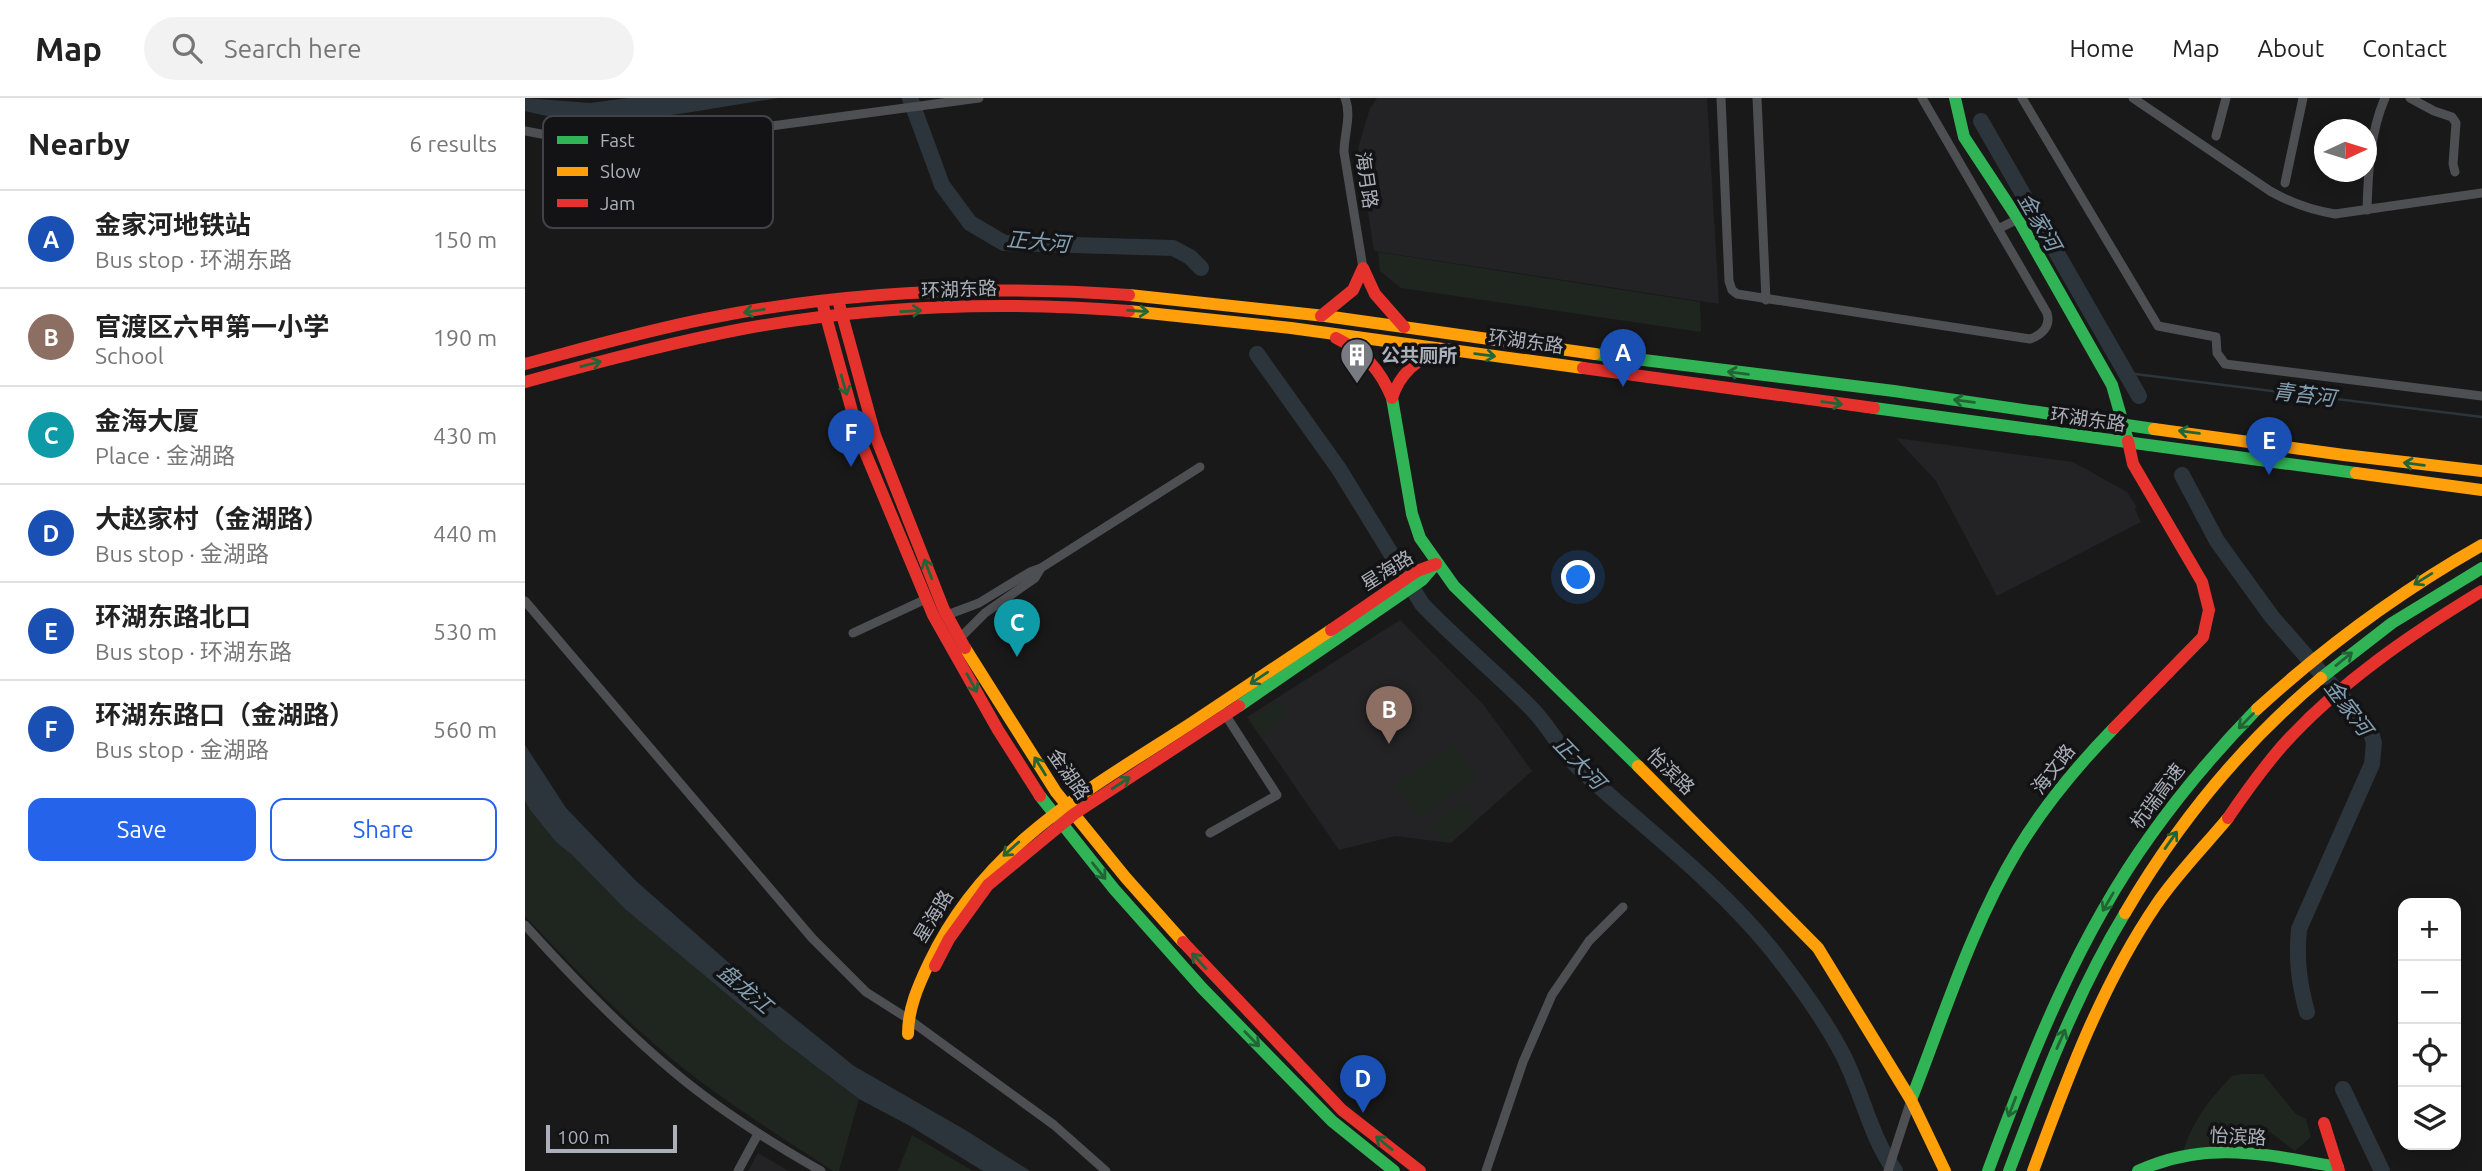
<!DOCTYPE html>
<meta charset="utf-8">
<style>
:root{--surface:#fff;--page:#f2f2f2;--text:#222;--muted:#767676;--line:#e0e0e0;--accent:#2563eb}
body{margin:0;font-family:Ubuntu,"Noto Sans SC",sans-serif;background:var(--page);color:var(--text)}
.controls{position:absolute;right:21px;bottom:21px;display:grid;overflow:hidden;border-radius:14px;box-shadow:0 4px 18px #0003}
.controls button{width:63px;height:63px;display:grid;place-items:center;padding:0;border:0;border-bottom:2px solid var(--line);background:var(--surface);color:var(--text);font:35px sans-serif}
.compass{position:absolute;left:1789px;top:21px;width:63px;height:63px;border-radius:50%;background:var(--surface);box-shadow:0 4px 18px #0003;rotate:86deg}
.scale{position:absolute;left:21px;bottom:18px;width:131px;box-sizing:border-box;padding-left:7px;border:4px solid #abb0ba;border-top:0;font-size:19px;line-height:24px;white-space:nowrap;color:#abb0ba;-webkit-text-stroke:5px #131315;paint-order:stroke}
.you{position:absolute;left:1054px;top:480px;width:24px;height:24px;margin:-18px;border:5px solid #fff;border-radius:50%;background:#1a73e8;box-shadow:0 0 0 10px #1a73e833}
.badge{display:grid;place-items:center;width:46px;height:46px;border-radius:50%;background:var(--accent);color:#fff;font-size:23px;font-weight:700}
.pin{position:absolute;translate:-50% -58px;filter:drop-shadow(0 2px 4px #0008)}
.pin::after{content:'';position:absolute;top:37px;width:24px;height:21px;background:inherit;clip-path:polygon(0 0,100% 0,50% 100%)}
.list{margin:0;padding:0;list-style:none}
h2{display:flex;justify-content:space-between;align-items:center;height:91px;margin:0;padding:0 28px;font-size:30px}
h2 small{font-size:23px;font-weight:400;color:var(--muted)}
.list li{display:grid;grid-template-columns:46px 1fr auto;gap:21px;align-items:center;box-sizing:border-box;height:98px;padding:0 28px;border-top:2px solid var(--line)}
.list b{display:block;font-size:26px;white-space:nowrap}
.list p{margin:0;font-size:23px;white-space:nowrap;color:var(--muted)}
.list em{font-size:23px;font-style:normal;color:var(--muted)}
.actions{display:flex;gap:14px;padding:21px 28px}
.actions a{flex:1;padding:16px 0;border:2px solid var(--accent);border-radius:14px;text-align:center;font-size:24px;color:var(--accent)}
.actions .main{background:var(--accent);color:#fff}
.icon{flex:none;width:38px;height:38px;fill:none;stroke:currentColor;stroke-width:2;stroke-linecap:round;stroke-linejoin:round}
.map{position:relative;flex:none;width:1957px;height:1073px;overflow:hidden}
header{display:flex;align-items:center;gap:42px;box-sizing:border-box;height:98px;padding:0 35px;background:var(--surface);border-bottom:2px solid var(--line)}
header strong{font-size:33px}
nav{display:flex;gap:38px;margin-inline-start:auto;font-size:24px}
.search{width:490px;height:63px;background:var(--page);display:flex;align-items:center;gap:18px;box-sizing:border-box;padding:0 24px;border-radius:38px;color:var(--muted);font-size:26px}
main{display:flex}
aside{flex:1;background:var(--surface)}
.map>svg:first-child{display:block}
.built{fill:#232325}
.green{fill:#1f2620}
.water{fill:#2c353b}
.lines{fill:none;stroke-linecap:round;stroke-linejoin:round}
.stream{stroke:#2c353b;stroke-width:2.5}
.river{stroke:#2c353b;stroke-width:16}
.street{stroke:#4d4f52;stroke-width:9}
.fast{stroke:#30b455;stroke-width:12}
.slow{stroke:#ff9f0a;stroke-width:12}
.jam{stroke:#e5322d;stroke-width:12}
.oneway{stroke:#226435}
.labels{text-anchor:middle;stroke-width:7;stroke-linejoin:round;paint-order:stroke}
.street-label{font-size:19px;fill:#abb0ba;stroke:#131315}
.poi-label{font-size:19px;font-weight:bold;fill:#abb0ba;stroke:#131315;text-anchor:start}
.water-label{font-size:21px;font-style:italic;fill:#83a0b3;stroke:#131315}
.key{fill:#131315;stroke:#414247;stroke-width:2}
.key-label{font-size:19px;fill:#abb0ba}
</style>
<header>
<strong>Map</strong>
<div class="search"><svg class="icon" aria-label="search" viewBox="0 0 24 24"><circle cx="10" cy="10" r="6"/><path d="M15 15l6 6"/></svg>Search here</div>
<nav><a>Home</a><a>Map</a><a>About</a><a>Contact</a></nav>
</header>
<main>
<aside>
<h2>Nearby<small>6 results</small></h2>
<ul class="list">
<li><span class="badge" style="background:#1a4fb4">A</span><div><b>金家河地铁站</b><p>Bus stop · 环湖东路</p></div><em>150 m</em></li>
<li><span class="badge" style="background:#8d6e63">B</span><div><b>官渡区六甲第一小学</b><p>School</p></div><em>190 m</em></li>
<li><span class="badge" style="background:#0f9aa8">C</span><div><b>金海大厦</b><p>Place · 金湖路</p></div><em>430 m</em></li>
<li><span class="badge" style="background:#1a4fb4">D</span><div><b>大赵家村（金湖路）</b><p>Bus stop · 金湖路</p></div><em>440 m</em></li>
<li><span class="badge" style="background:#1a4fb4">E</span><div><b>环湖东路北口</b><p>Bus stop · 环湖东路</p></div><em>530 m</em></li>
<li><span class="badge" style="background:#1a4fb4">F</span><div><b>环湖东路口（金湖路）</b><p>Bus stop · 金湖路</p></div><em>560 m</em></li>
</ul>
<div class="actions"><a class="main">Save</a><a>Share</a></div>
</aside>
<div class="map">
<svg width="1957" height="1073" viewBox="0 0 1957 1073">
<rect width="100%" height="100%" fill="#191919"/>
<!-- built -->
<g class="built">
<path d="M 852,0 L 1182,0 L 1194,206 L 849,153 L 833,50 L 845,10 Z"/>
<path d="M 1371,340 L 1548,364 L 1602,394 L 1612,409 L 1610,411 L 1616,424 L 1472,498 L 1411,383 Z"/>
<path d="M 875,522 L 958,606 L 1007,673 L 926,745 L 870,738 L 814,752 L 722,619 Z"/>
<path d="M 233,1055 L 264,1073 L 223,1073 Z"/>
</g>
<!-- green -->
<g class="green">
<path d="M 853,154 L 1175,204 L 1176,234 L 876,190 L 855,173 Z"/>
<path d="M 753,602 L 764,618 L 735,638 L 724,622 Z"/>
<path d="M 929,646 L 952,680 L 893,721 L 870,686 Z"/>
<path d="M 0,703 L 31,744 L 47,757 L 100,811 L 259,944 L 334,1001 L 314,1073 L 308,1073 C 266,1045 224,1019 183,989 C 116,940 57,879 0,818 Z"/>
<path d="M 940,703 L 952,721 L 918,744 L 906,726 Z"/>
<path d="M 1717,976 L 1738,976 L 1771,1016 L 1781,1021 L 1786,1039 L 1770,1053 L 1745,1034 L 1730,1030 L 1727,1034 L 1723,1051 L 1658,1053 C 1670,1020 1683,1003 1707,978 Z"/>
<path d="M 387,1037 L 448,1073 L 373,1073 Z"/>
</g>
<!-- water -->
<g class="water">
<path d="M 0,0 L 65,5 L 103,0 L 254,0 C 172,11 82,36 0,13 Z"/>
<path d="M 0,647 L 41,710 L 111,783 L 237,894 L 329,968 L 442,1033 L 505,1073 L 458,1073 L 385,1028 L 334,1001 L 259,944 L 100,811 L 47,757 L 31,744 L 6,713 L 0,703 Z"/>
</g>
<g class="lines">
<!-- stream -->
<path class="stream" d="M 1602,275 L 1957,319"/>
<!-- river -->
<g class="river">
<path d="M 385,0 L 417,87 L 445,125 L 479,145 L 648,150 L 665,159 L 676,170"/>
<path d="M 1456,23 L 1614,298"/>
<path d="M 732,256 L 814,371 L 897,506 C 932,543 972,575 1008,612 C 1026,631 1038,656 1058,674 C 1122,732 1192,784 1247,852 C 1273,885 1299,920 1318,957 C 1337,994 1345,1038 1370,1073"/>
<path d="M 1657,377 L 1692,443 L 1747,519 L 1845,631 L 1849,645 L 1847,666 L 1774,831 C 1771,861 1774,885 1782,914"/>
<path d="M 1818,991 L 1857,1073"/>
</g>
<!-- street -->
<g class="street">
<path d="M 820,0 C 827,17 819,36 819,54 L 838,170"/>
<path d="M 1196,0 L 1204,183 L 1207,192 L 1212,196 L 1505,241 C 1517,237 1526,228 1522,215 L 1397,0"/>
<path d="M 1232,0 L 1241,202"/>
<path d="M 1497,0 L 1633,228 L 1691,239 L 1692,255 L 1700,266 L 1957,298"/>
<path d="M 1608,0 L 1745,93 C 1766,105 1786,112 1810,116 L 1957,95"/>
<path d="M 1885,0 L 1909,13 L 1927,19 L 1931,25 L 1928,66 L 1930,74"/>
<path d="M 0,33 L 59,44 L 128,44 L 454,0"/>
<path d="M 1691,38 L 1701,0"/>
<path d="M 1760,85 L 1778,0"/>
<path d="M 1842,112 C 1843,75 1845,34 1860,0"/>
<path d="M 1473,131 L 1493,121"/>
<path d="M 0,503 L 287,840 L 341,894 L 382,920 L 529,1027 L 581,1073"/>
<path d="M 422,517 L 454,505 L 505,474 L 516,470 L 675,369"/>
<path d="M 328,535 L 401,501"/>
<path d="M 434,541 L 460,515 L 510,480 L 516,470"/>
<path d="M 685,735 L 752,697 L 698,613"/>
<path d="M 0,827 C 47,879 95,929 149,974 C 194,1012 245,1044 296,1073"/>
<path d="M 213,1073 L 233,1036"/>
<path d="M 961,1073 L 998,964 L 1027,897 L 1064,843 L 1098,809"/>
<path d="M 1363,1073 L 1386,1002"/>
</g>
<!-- fast -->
<g class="fast">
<path d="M 1430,0 L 1439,39 L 1493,121 L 1587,287 L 1603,343"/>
<path d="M 1070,256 L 1369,293 L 1629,331"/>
<path d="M 867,300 L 887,416 L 895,440 L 929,488 L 1113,668"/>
<path d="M 1349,310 L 1831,375"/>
<path d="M 1796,580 L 1867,525 L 1957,470"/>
<path d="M 714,608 L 897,482 L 910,467"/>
<path d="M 515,698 L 589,791 L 677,890 L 807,1023 L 869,1073"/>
<path d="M 1386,1002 C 1419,918 1446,829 1493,751 C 1519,708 1554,666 1589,630"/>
<path d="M 1463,1073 C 1506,957 1553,838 1626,737 C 1658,692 1694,650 1732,611"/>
<path d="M 1484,1073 C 1517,985 1551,896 1600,815"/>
<path d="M 1613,1073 C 1682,1041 1742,1057 1813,1069"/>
</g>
<!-- slow -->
<g class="slow">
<path d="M 604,197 L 800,218 L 1070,256"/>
<path d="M 604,213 L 766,230 L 1058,270"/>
<path d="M 1629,331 L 1819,357 L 1957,373"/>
<path d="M 1831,375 L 1957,392"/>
<path d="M 440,550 L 531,694 L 601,780 L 658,844"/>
<path d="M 1732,611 C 1803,546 1874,494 1957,447"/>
<path d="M 1113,668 L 1293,850 L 1386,1002 L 1420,1073"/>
<path d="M 1600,815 C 1652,726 1717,646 1796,580"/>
<path d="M 383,936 C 383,911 393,888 404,865 C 460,747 560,694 665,626 C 712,595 759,563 806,532"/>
<path d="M 1508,1073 C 1542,981 1576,888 1631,807 C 1652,776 1679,749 1703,720"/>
</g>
<!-- jam -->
<g class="jam">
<path d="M 313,202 L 350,337 L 419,512 L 440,550"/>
<path d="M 297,204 L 335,342 L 408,517 L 473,632 L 515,698"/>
<path d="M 796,218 L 828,192 L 838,170 L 850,196 L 879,229"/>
<path d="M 811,240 C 839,254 855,271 867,300 C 875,275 892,261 916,252"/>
<path d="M 0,266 C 60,250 119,233 180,221 C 319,193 463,187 604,197"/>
<path d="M 1058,270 L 1349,310"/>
<path d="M 0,284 C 72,264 144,245 217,231 C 343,208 476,203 604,213"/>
<path d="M 806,532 L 892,473 L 911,466"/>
<path d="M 1589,630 L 1678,539 L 1684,512 L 1677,484 L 1608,366 L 1603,343"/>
<path d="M 1703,720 C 1720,695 1738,670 1758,647 C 1814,585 1886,536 1957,493"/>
<path d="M 658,844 L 817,1012 L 895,1073"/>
<path d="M 410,868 L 424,841 L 463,787 L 549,716 L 714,608"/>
<path d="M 1799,1025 L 1814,1073"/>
</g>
</g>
<!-- one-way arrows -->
<defs><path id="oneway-shaft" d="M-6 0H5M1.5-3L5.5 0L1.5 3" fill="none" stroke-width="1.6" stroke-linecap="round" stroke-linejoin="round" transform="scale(1.75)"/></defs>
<g class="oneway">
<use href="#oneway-shaft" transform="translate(229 213) rotate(171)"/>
<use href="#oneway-shaft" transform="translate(386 213) rotate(-3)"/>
<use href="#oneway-shaft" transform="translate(613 213) rotate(4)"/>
<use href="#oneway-shaft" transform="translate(960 257) rotate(8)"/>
<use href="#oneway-shaft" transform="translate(66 266) rotate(-15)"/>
<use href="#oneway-shaft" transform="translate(1213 275) rotate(-173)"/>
<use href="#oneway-shaft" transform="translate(319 287) rotate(74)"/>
<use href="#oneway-shaft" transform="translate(1439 303) rotate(-172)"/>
<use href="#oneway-shaft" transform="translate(1307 305) rotate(8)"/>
<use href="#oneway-shaft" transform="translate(1664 334) rotate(-172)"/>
<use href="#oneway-shaft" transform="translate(1889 366) rotate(-173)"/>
<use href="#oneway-shaft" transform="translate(403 471) rotate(-111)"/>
<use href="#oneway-shaft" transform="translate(1898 481) rotate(148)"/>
<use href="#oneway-shaft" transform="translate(1819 561) rotate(-39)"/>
<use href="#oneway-shaft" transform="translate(734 580) rotate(146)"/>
<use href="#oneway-shaft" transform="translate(447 585) rotate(61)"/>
<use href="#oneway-shaft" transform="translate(1721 623) rotate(135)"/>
<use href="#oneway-shaft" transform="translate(515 668) rotate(-122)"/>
<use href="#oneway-shaft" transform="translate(596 685) rotate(-33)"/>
<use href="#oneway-shaft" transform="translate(1646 742) rotate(-55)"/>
<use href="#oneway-shaft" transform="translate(486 751) rotate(138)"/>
<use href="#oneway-shaft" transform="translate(574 773) rotate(51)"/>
<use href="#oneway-shaft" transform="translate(1583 804) rotate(120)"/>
<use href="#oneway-shaft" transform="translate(674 863) rotate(-132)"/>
<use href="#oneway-shaft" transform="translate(727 941) rotate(46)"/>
<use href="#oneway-shaft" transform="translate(1536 941) rotate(-66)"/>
<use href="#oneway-shaft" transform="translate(1487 1009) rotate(111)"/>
<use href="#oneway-shaft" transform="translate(859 1045) rotate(-141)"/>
</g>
<!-- icons -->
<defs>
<g id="building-pin" transform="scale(1.75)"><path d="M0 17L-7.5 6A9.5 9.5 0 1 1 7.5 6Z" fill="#787b82" stroke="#131315"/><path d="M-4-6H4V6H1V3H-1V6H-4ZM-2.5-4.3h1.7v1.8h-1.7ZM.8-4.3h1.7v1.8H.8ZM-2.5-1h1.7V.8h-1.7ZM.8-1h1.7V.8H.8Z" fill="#fff"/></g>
</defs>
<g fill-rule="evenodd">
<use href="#building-pin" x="832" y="257"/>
</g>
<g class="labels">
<!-- street labels -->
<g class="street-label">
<text transform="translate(842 82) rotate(82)" y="7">海月路</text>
<text transform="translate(434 191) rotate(-2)" y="7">环湖东路</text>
<text transform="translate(1001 243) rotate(8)" y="7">环湖东路</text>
<text transform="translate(1563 321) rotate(8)" y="7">环湖东路</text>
<text transform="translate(862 472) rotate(-32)" y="7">星海路</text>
<text transform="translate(1528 671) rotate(-52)" y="7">海文路</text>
<text transform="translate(1146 673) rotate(44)" y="7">怡滨路</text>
<text transform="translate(544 676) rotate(55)" y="7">金湖路</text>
<text transform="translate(1632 698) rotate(-53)" y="7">杭瑞高速</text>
<text transform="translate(408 818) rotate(-59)" y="7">星海路</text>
<text transform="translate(1713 1038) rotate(3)" y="7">怡滨路</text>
</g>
<!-- poi labels -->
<g class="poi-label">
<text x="856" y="264">公共厕所</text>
</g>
<!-- water labels -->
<g class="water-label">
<text transform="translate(1514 124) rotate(60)" y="7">金家河</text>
<text transform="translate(513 144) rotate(5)" y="7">正大河</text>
<text transform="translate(1779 297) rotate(7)" y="7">青苔河</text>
<text transform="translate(1823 610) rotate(53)" y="7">金家河</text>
<text transform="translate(1054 665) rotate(46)" y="7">正大河</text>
<text transform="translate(220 891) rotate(40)" y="7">盘龙江</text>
</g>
</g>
<!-- legend -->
<rect x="18" y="18" width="230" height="112" rx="10" class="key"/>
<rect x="32" y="38" width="31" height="8" fill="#30b455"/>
<rect x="32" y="69" width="31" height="9" fill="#ff9f0a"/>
<rect x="32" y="101" width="31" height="8" fill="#e5322d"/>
<g class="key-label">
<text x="75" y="49">Fast</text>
<text x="75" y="80">Slow</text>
<text x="75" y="112">Jam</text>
</g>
</svg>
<div class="controls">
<button>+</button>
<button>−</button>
<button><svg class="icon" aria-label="locate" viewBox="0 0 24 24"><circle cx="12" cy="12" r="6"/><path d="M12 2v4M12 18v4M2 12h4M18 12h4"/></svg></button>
<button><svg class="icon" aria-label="layers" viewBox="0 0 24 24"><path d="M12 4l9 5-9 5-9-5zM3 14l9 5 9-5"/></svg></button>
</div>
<svg class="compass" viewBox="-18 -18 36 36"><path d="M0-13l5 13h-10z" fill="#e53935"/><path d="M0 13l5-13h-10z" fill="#767676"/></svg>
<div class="scale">100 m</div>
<div class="you"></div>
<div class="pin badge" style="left:1098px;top:289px;background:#1a4fb4">A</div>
<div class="pin badge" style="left:864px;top:646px;background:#8d6e63">B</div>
<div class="pin badge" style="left:492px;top:559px;background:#0f9aa8">C</div>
<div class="pin badge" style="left:838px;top:1015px;background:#1a4fb4">D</div>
<div class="pin badge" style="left:1744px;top:377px;background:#1a4fb4">E</div>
<div class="pin badge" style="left:326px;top:369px;background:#1a4fb4">F</div>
</div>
</main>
